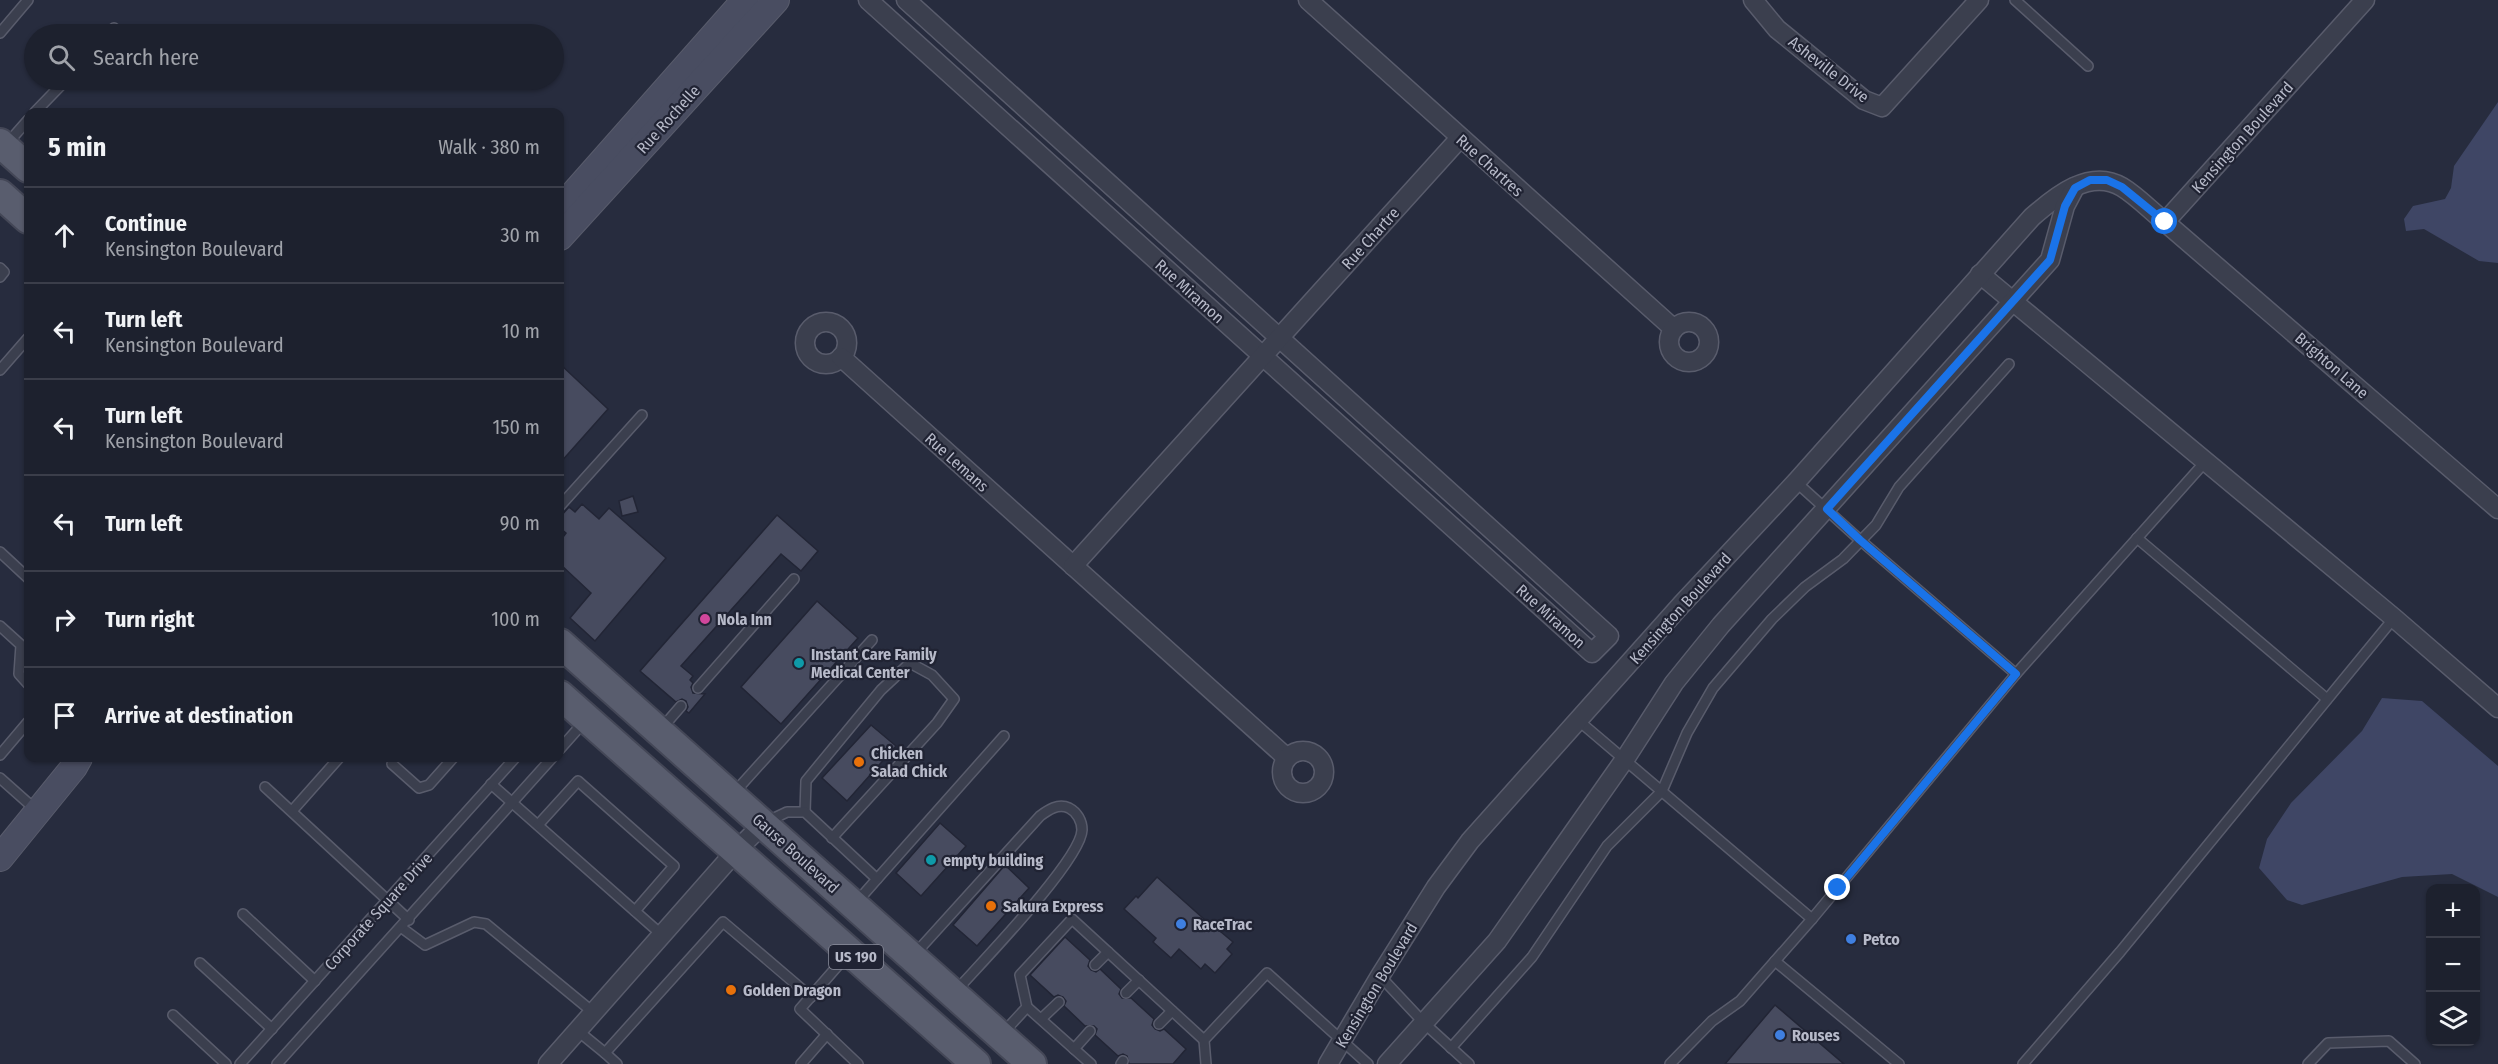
<!DOCTYPE html>
<meta charset="utf-8">
<style>
:root{--surface:#1d212e;--page:#2a2e3a;--text:#f1f3f6;--muted:#a0a3aa;--line:#3b3e4a}
body{margin:0;font-family:"Fira Sans Condensed",sans-serif;background:var(--page);color:var(--text)}
.controls{position:absolute;right:18px;bottom:18px;display:grid;overflow:hidden;border-radius:12px;box-shadow:0 2px 4px #0004}
.controls button{width:54px;height:54px;display:grid;place-items:center;padding:0;border:0;border-bottom:2px solid var(--line);background:var(--surface);color:var(--text);font:30px sans-serif}
.stop{position:absolute;width:18px;height:18px;margin:-14px;border:4px solid #1a73e8;border-radius:50%;background:#fff}
.stop.end{background:#1a73e8;border-color:#fff;box-shadow:0 2px 6px #0008}
.list{margin:0;padding:0;list-style:none}
h2{display:flex;justify-content:space-between;align-items:center;height:78px;margin:0;padding:0 24px;font-size:26px}
h2 small{font-size:20px;font-weight:400;color:var(--muted)}
.list li{display:grid;grid-template-columns:39px 1fr auto;gap:18px;align-items:center;box-sizing:border-box;height:96px;padding:0 24px;border-top:2px solid var(--line)}
.list b{display:block;font-size:22px;white-space:nowrap}
.list p{margin:0;font-size:20px;white-space:nowrap;color:var(--muted)}
.list em{font-size:20px;font-style:normal;color:var(--muted)}
.icon{flex:none;width:33px;height:33px;fill:none;stroke:currentColor;stroke-width:2;stroke-linecap:round;stroke-linejoin:round}
.map{position:relative;flex:none;width:2498px;height:1064px;overflow:hidden}
.search{position:absolute;background:var(--surface);box-shadow:0 2px 4px #0004;left:24px;top:24px;width:540px;height:66px;display:flex;align-items:center;gap:15px;box-sizing:border-box;padding:0 21px;border-radius:33px;color:var(--muted);font-size:22px}
.panel{position:absolute;background:var(--surface);box-shadow:0 2px 4px #0004;left:24px;top:108px;width:540px;height:654px;border-radius:12px}
.map>svg:first-child{display:block}
.water{fill:#3f4665}
.building{fill:#474b5f;stroke:#222535;stroke-width:1.5}
.lines{fill:none;stroke-linecap:round;stroke-linejoin:round}
.lane-casing{stroke:#595c6c;stroke-width:12}
.street-casing{stroke:#595c6c;stroke-width:21}
.secondary-casing{stroke:#595c6c;stroke-width:28}
.primary-casing{stroke:#444757;stroke-width:32}
.lane{stroke:#3b3f4e;stroke-width:9}
.street{stroke:#3b3f4e;stroke-width:18}
.secondary{stroke:#494d61;stroke-width:26}
.primary{stroke:#595d6e;stroke-width:28}
.route{stroke:#1a73e8;stroke-width:8}
.hotel-dot{fill:#d1479c;stroke:#202333;stroke-width:2}
.culture-dot{fill:#0f9aa8;stroke:#202333;stroke-width:2}
.food-dot{fill:#e8710a;stroke:#202333;stroke-width:2}
.shop-dot{fill:#3f7fe0;stroke:#202333;stroke-width:2}
.labels{text-anchor:middle;stroke-width:4.5;stroke-linejoin:round;paint-order:stroke}
.shield{fill:#202333;stroke:#8a8d9c;stroke-width:1.5}
.shield-label{font-size:15px;font-weight:bold;fill:#b7bac9}
.street-label{font-size:16px;fill:#b7bac9;stroke:#202333}
.poi-label{font-size:16px;font-weight:bold;fill:#b7bac9;stroke:#202333;text-anchor:start}
</style>
<div class="map">
<svg width="2498" height="1064" viewBox="0 0 2498 1064">
<rect width="100%" height="100%" fill="#272c3e"/>
<!-- water -->
<g class="water">
<path d="M 2498,102 L 2498,263 L 2479,261 L 2424,229 L 2406,231 L 2404,219 L 2413,206 L 2445,199 L 2451,188 L 2454,166 Z"/>
<path d="M 2382,698 L 2422,701 L 2498,766 L 2498,897 L 2452,874 L 2402,877 L 2302,905 L 2287,900 L 2259,868 L 2267,839 L 2291,803 L 2362,731 Z"/>
</g>
<!-- building -->
<g class="building">
<path d="M 560,364 L 608,409 L 560,463 Z"/>
<path d="M 633,496 L 638,512 L 622,516 L 619,501 Z"/>
<path d="M 582,504 L 599,519 L 609,508 L 666,558 L 595,641 L 570,618 L 591,593 L 560,564 L 560,541 L 566,533 L 560,528 L 560,517 L 569,507 L 575,512 Z"/>
<path d="M 777,515 L 818,551 L 801,571 L 781,554 L 681,666 L 693,676 L 690,680 L 693,683 L 691,687 L 693,693 L 705,694 L 689,713 L 686,711 L 688,707 L 686,701 L 682,699 L 676,702 L 640,671 Z"/>
<path d="M 817,601 L 858,638 L 781,724 L 741,687 Z"/>
<path d="M 871,725 L 896,746 L 847,801 L 822,778 Z"/>
<path d="M 940,823 L 966,846 L 921,896 L 896,873 Z"/>
<path d="M 1005,865 L 1029,888 L 977,946 L 953,925 Z"/>
<path d="M 1157,877 L 1214,928 L 1215,927 L 1233,942 L 1227,949 L 1232,954 L 1215,973 L 1205,964 L 1201,969 L 1179,949 L 1171,958 L 1153,942 L 1156,938 L 1124,909 L 1136,896 L 1138,898 Z"/>
<path d="M 1065,937 L 1090,960 L 1088,966 L 1091,970 L 1096,972 L 1100,969 L 1121,989 L 1119,994 L 1122,998 L 1131,998 L 1154,1019 L 1152,1025 L 1155,1029 L 1160,1031 L 1164,1029 L 1186,1049 L 1173,1064 L 1129,1064 L 1127,1056 L 1123,1054 L 1118,1056 L 1095,1035 L 1097,1029 L 1094,1026 L 1085,1026 L 1064,1006 L 1066,1001 L 1063,997 L 1058,995 L 1054,997 L 1030,975 Z"/>
<path d="M 1775,1005 L 1844,1064 L 1725,1064 Z"/>
</g>
<g class="lines">
<!-- lane casing -->
<g class="lane-casing">
<g id="lane">
<path d="M 2015,0 L 2088,66"/>
<path d="M 0,33 L 28,0"/>
<path d="M 108,34 L 114,28"/>
<path d="M 35,112 L 66,80"/>
<path d="M 6,145 L 28,120"/>
<path d="M 0,268 L 4,272 L 0,277"/>
<path d="M 0,370 L 28,338"/>
<path d="M 1796,482 L 1860,540 L 2016,674"/>
<path d="M 560,506 L 642,415"/>
<path d="M 2137,538 L 2327,699"/>
<path d="M 0,552 L 28,578"/>
<path d="M 0,626 L 21,645 L 19,674 L 28,684"/>
<path d="M 698,688 L 794,579"/>
<path d="M 1579,721 L 1812,919 L 2016,674 L 2205,462"/>
<path d="M 662,728 L 681,706"/>
<path d="M 560,749 L 584,722"/>
<path d="M 0,755 L 28,722"/>
<path d="M 392,764 L 419,788 L 429,785 L 453,758"/>
<path d="M 0,778 L 36,810"/>
<path d="M 491,784 L 662,935"/>
<path d="M 265,787 L 409,920"/>
<path d="M 733,794 L 872,640"/>
<path d="M 292,811 L 339,758"/>
<path d="M 805,812 L 806,781 L 881,690 L 910,663 L 932,675 L 954,699 L 937,723 L 832,838"/>
<path d="M 768,821 L 787,812 L 805,812 L 877,879 L 1004,736"/>
<path d="M 538,825 L 578,781 L 674,866 L 635,911"/>
<path d="M 855,904 L 877,879"/>
<path d="M 243,914 L 315,981"/>
<path d="M 402,928 L 425,945 L 474,922 L 486,924 L 594,1013"/>
<path d="M 848,954 L 800,1009 L 858,1064"/>
<path d="M 914,955 L 1040,816 C 1048,810 1058,803 1069,808 C 1077,812 1082,821 1082,830 C 1081,860 979,965 955,992"/>
<path d="M 1775,961 L 1899,1064"/>
<path d="M 200,963 L 272,1029"/>
<path d="M 1095,965 L 1108,952"/>
<path d="M 1380,976 L 1424,1023 L 1469,1064"/>
<path d="M 1126,993 L 1139,980"/>
<path d="M 1027,1007 L 1091,1064"/>
<path d="M 173,1015 L 226,1064"/>
<path d="M 1041,1019 L 1059,1002"/>
<path d="M 1159,1024 L 1172,1011"/>
<path d="M 578,1031 L 605,1053 L 723,922 L 811,997"/>
<path d="M 1003,1033 L 1027,1007 L 1020,975 L 1072,919 L 1204,1040"/>
<path d="M 1451,1048 L 1532,957 L 1607,846 L 1662,791 L 1687,733 L 1713,688 L 1772,619 L 1805,587 L 1843,559 L 1876,525 L 1899,487 L 2009,364"/>
<path d="M 1074,1049 L 1090,1031"/>
<path d="M 605,1053 L 617,1064"/>
<path d="M 240,1064 L 515,758"/>
<path d="M 277,1064 L 552,758"/>
<path d="M 801,1064 L 827,1034"/>
<path d="M 1121,1064 L 1123,1061"/>
<path d="M 1206,1064 L 1204,1040 L 1267,973 L 1368,1064"/>
<path d="M 1670,1064 L 1712,1021 L 1740,1001 L 1812,919"/>
<path d="M 2023,1064 L 2120,952 L 2394,618"/>
<path d="M 2308,1064 L 2328,1043 L 2389,1041 L 2415,1064"/>
</g>
</g>
<!-- street casing -->
<g class="street-casing">
<g id="street">
<path d="M 868,0 L 1592,653 L 1609,636 L 906,0"/>
<path d="M 1308,0 L 1674,329"/>
<path d="M 1753,0 L 1777,29 L 1864,100 L 1882,107 L 1979,0"/>
<path d="M 2165,222 L 2498,509"/>
<path d="M 1980,274 L 2394,618 L 2498,708"/>
<circle cx="1689" cy="342" r="20"/>
<circle cx="826" cy="343" r="21"/>
<path d="M 841,357 L 1287,758"/>
<path d="M 1073,566 L 1460,138"/>
<circle cx="1303" cy="772" r="21"/>
<path d="M 548,1064 L 736,851 L 763,824"/>
<path d="M 1328,1064 L 1380,976 L 1436,887 L 1470,841 L 1681,605 L 1796,482 L 2032,217 C 2056,196 2090,168 2122,187 C 2137,196 2151,211 2165,222 L 2365,0"/>
<path d="M 1387,1064 L 1497,941 L 1625,759 L 1674,683 L 1721,625 L 2050,260 L 2065,206 L 2075,187"/>
</g>
</g>
<!-- secondary casing -->
<g class="secondary-casing">
<g id="secondary">
<path d="M 560,209 L 745,0"/>
<path d="M 560,237 L 776,0"/>
<path d="M 0,858 L 74,767 L 79,758"/>
</g>
</g>
<!-- primary casing -->
<g class="primary-casing">
<g id="primary">
<path d="M 0,143 L 28,168"/>
<path d="M 0,194 L 28,219"/>
<path d="M 560,643 L 1032,1064"/>
<path d="M 560,695 L 976,1064"/>
</g>
</g>
<!-- lane -->
<use href="#lane" class="lane"/>
<!-- street -->
<use href="#street" class="street"/>
<!-- secondary -->
<use href="#secondary" class="secondary"/>
<!-- primary -->
<use href="#primary" class="primary"/>
</g>
<g class="lines">
<!-- route -->
<path class="route" d="M 1838,888 L 2016,674 L 1860,540 L 1827,509 L 2050,260 L 2065,206 L 2075,188 L 2090,180 L 2107,180 L 2122,187 L 2165,222"/>
</g>
<!-- markers -->
<circle class="hotel-dot" cx="705" cy="619" r="6"/>
<g class="culture-dot">
<circle cx="799" cy="663" r="6"/>
<circle cx="931" cy="860" r="6"/>
</g>
<g class="food-dot">
<circle cx="859" cy="762" r="6"/>
<circle cx="991" cy="906" r="6"/>
<circle cx="731" cy="990" r="6"/>
</g>
<g class="shop-dot">
<circle cx="1181" cy="924" r="6"/>
<circle cx="1851" cy="939" r="6"/>
<circle cx="1780" cy="1035" r="6"/>
</g>
<g class="labels">
<!-- shield labels -->
<rect class="shield" x="829" y="945" width="54" height="24" rx="4.5"/>
<g class="shield-label">
<text x="856" y="962">US 190</text>
</g>
<!-- street labels -->
<g class="street-label">
<text transform="translate(1829 69) rotate(38)" y="6">Asheville Drive</text>
<text transform="translate(668 119) rotate(-48)" y="6">Rue Rochelle</text>
<text transform="translate(2242 137) rotate(-48)" y="6">Kensington Boulevard</text>
<text transform="translate(1490 165) rotate(42)" y="6">Rue Chartres</text>
<text transform="translate(1370 238) rotate(-48)" y="6">Rue Chartre</text>
<text transform="translate(1190 291) rotate(42)" y="6">Rue Miramon</text>
<text transform="translate(2332 365) rotate(41)" y="6">Brighton Lane</text>
<text transform="translate(957 462) rotate(42)" y="6">Rue Lemans</text>
<text transform="translate(1680 608) rotate(-48)" y="6">Kensington Boulevard</text>
<text transform="translate(1551 616) rotate(42)" y="6">Rue Miramon</text>
<text transform="translate(796 853) rotate(42)" y="6">Gause Boulevard</text>
<text transform="translate(378 911) rotate(-48)" y="6">Corporate Square Drive</text>
<text transform="translate(1376 985) rotate(-59)" y="6">Kensington Boulevard</text>
</g>
<!-- poi labels -->
<g class="poi-label">
<text x="717" y="625">Nola Inn</text>
<text x="811" y="660">Instant Care Family<tspan x="811" dy="18">Medical Center</tspan></text>
<text x="871" y="759">Chicken<tspan x="871" dy="18">Salad Chick</tspan></text>
<text x="943" y="866">empty building</text>
<text x="1003" y="912">Sakura Express</text>
<text x="1193" y="930">RaceTrac</text>
<text x="1863" y="945">Petco</text>
<text x="743" y="996">Golden Dragon</text>
<text x="1792" y="1041">Rouses</text>
</g>
</g>
</svg>
<div class="controls">
<button>+</button>
<button>−</button>
<button><svg class="icon" aria-label="layers" viewBox="0 0 24 24"><path d="M12 4l9 5-9 5-9-5zM3 14l9 5 9-5"/></svg></button>
</div>
<div class="stop" style="left:2165px;top:222px"></div>
<div class="stop end" style="left:1838px;top:888px"></div>
<div class="search"><svg class="icon" aria-label="search" viewBox="0 0 24 24"><circle cx="10" cy="10" r="6"/><path d="M15 15l6 6"/></svg>Search here</div>
<section class="panel">
<h2>5 min<small>Walk · 380 m</small></h2>
<ul class="list">
<li><svg class="icon" aria-label="ahead" viewBox="0 0 24 24"><path d="M12 20V5M6 11l6-6 6 6"/></svg><div><b>Continue</b><p>Kensington Boulevard</p></div><em>30 m</em></li>
<li><svg class="icon" aria-label="left" viewBox="0 0 24 24"><path d="M17 20v-9H6M10 6l-5 5 5 5"/></svg><div><b>Turn left</b><p>Kensington Boulevard</p></div><em>10 m</em></li>
<li><svg class="icon" aria-label="left" viewBox="0 0 24 24"><path d="M17 20v-9H6M10 6l-5 5 5 5"/></svg><div><b>Turn left</b><p>Kensington Boulevard</p></div><em>150 m</em></li>
<li><svg class="icon" aria-label="left" viewBox="0 0 24 24"><path d="M17 20v-9H6M10 6l-5 5 5 5"/></svg><div><b>Turn left</b></div><em>90 m</em></li>
<li><svg class="icon" aria-label="right" viewBox="0 0 24 24"><path d="M7 20v-9h11M14 6l5 5-5 5"/></svg><div><b>Turn right</b></div><em>100 m</em></li>
<li><svg class="icon" aria-label="arrive" viewBox="0 0 24 24"><path d="M6 21V4h12l-3 4 3 4H6"/></svg><div><b>Arrive at destination</b></div></li>
</ul>
</section>
</div>
